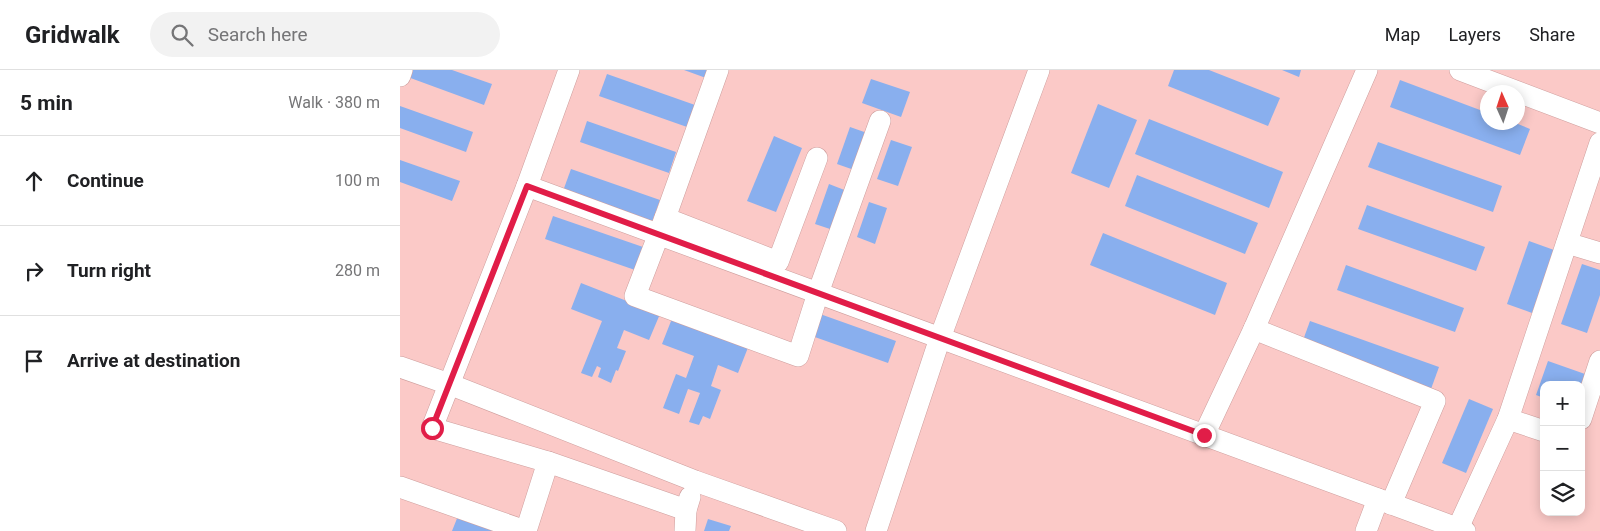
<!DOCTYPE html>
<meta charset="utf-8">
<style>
:root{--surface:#fff;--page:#f2f2f2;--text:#202124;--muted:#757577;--line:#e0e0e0}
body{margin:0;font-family:Roboto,sans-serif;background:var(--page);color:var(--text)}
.controls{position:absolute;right:15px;bottom:15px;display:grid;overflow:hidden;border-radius:10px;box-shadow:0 2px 12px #0003}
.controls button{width:45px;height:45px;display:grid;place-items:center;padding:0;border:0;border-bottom:1px solid var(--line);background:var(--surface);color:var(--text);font:25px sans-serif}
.compass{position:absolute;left:1080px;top:15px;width:45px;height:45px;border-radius:50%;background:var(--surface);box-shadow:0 2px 12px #0003;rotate:357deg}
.stop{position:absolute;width:15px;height:15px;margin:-11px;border:4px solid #e11d48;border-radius:50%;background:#fff}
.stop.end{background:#e11d48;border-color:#fff;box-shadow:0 1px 5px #0008}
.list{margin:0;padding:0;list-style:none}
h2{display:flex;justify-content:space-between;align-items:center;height:65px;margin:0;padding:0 20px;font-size:21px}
h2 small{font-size:16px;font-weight:400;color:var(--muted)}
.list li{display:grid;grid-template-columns:32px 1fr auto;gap:15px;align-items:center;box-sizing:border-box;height:90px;padding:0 20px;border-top:1px solid var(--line)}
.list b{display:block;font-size:19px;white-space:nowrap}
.list em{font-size:16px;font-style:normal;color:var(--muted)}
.icon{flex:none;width:28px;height:28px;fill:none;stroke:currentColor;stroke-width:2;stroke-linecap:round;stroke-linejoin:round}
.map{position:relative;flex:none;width:1200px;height:461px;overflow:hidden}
header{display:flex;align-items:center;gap:30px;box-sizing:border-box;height:70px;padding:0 25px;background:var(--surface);border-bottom:1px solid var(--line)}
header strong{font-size:24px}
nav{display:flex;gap:28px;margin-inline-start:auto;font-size:18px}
.search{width:350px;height:45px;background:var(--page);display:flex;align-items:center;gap:12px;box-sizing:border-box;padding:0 18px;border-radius:28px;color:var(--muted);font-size:19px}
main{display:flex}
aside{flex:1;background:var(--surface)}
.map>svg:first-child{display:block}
.building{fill:#89afee}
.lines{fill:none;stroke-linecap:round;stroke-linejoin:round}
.minor-casing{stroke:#ce9e9d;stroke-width:22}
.minor{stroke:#fff;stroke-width:21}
.route{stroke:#e11d48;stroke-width:6}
</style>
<header>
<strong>Gridwalk</strong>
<div class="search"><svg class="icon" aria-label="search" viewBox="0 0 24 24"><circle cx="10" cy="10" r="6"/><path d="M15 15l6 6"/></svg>Search here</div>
<nav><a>Map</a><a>Layers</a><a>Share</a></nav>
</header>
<main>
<aside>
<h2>5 min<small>Walk · 380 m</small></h2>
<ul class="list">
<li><svg class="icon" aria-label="ahead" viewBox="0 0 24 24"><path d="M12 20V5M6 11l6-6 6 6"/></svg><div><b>Continue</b></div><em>100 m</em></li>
<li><svg class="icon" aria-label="right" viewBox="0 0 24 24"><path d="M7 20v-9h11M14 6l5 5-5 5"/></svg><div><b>Turn right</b></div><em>280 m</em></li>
<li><svg class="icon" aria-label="arrive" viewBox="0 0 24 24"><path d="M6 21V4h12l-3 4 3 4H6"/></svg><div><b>Arrive at destination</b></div></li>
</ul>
</aside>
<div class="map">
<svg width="1200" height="461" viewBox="0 0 1200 461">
<rect width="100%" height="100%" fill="#fbc9c7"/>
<!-- building -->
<g class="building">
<path d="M 7,0 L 52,0 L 92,14 L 84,35 L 5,6 Z"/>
<path d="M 284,0 L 309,0 L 306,8 Z"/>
<path d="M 774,0 L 809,0 L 880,28 L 868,56 L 768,16 Z"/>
<path d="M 882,0 L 901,0 L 899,7 Z"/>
<path d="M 207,4 L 295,35 L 287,57 L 199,26 Z"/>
<path d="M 471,9 L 510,22 L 501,47 L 462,33 Z"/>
<path d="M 1000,10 L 1088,43 L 1088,52 L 1113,52 L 1130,59 L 1120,85 L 990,37 Z"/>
<path d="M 698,34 L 737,50 L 709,118 L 671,103 Z"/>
<path d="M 0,36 L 73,62 L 66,82 L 0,58 Z"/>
<path d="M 749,49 L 883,102 L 869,138 L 735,84 Z"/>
<path d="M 187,51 L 276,82 L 269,103 L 180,72 Z"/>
<path d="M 450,57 L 470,64 L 457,101 L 437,94 Z"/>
<path d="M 374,66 L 402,78 L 376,142 L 347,131 Z"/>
<path d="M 491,70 L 512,77 L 498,116 L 477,109 Z"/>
<path d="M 978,72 L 1102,116 L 1093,142 L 968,97 Z"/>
<path d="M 0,90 L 60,111 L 52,131 L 0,112 Z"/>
<path d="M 171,99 L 260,130 L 252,152 L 163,121 Z"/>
<path d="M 737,105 L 858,153 L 845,184 L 725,136 Z"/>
<path d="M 429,114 L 447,121 L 433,160 L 415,154 Z"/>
<path d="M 469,132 L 487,138 L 475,174 L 457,167 Z"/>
<path d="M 967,135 L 1085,177 L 1076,201 L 958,159 Z"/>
<path d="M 153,146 L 243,177 L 235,200 L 145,169 Z"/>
<path d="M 703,163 L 827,213 L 815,245 L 690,195 Z"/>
<path d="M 1129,171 L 1154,180 L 1132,243 L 1107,234 Z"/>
<path d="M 1182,194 L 1200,200 L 1200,225 L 1187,263 L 1161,254 Z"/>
<path d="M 946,195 L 1064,238 L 1055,262 L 937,220 Z"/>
<path d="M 181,213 L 260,244 L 249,270 L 224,260 L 217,278 L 226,281 L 218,301 L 216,300 L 211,313 L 198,307 L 201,298 L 197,296 L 192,307 L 181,303 L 202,251 L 171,239 Z"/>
<path d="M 420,244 L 496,271 L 488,293 L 412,266 Z"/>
<path d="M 273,246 L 349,275 L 338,303 L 318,295 L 311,316 L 321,320 L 310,349 L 303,346 L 299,355 L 289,352 L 300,323 L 288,319 L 279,344 L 263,338 L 276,304 L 286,308 L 294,286 L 262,274 Z"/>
<path d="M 910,251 L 1039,297 L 1031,319 L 902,273 Z"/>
<path d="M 1148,291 L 1185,304 L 1181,315 L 1144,315 L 1144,328 L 1136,325 Z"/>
<path d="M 1069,329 L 1093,339 L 1066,403 L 1042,393 Z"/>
<path d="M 58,446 L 96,461 L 52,461 Z"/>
<path d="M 308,449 L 331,456 L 329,461 L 304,461 Z"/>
</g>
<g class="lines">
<!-- minor casing -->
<g class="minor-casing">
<g id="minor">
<path d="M 169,0 L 127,116 L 32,358 L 148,392 L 286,440"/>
<path d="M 318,0 L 265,148 L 235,226 L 398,286 L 418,223 L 480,51"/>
<path d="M 1060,0 L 1200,53"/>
<path d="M 0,6 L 2,0"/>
<path d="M 127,116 L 1065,461"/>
<path d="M 265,148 L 378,192 L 417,88"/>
<path d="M 1167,173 L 1200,183"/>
<path d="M 854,259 L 1035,331 L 991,434"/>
<path d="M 0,297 L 49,314 L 295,411 L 436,461"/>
<path d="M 1108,349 L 1144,361"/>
<path d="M 1181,349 L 1200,291"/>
<path d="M 804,365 L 854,259 L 967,0"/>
<path d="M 0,417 L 125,461"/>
<path d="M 1058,458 L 1108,349 L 1200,73"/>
<path d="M 126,461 L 148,392"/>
<path d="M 285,461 L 286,440 L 290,427"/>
<path d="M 476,461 L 540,268 L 639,0"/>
<path d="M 966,461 L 978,429"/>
</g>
</g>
<!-- minor -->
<use href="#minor" class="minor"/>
</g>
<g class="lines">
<!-- route -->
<path class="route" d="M 32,358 L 127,116 L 804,365"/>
</g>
</svg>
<div class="controls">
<button>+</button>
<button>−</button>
<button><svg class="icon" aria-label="layers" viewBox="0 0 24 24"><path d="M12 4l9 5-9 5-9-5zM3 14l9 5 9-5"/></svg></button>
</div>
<svg class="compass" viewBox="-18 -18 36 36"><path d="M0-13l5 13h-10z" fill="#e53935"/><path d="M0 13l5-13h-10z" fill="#757577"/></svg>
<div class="stop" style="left:32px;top:358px"></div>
<div class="stop end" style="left:804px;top:365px"></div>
</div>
</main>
